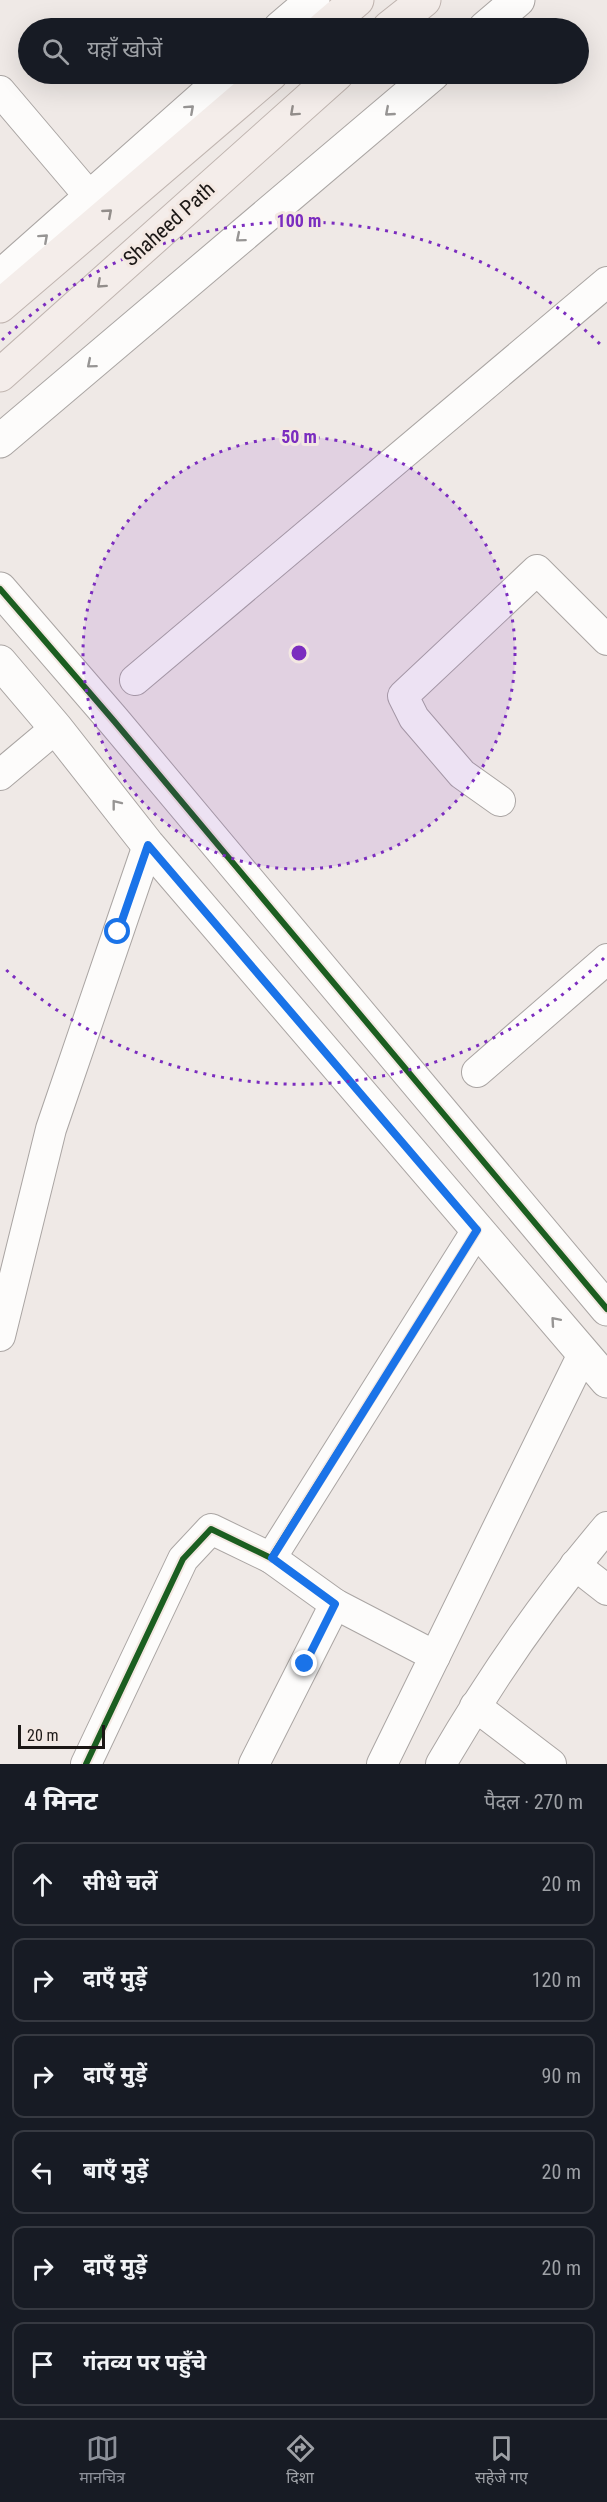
<!DOCTYPE html>
<html lang="hi">
<meta charset="utf-8">
<style>
:root{--surface:#171b24;--page:#242831;--text:#f1f3f6;--muted:#9ea1a6;--line:#363941;--accent:#8c9099}
body{margin:0;font-family:"Roboto Condensed","Noto Sans Devanagari",sans-serif;background:var(--page);color:var(--text)}
.scale{position:absolute;left:18px;bottom:15px;width:87px;box-sizing:border-box;padding-left:6px;border:3px solid #1b1715;border-top:0;font-size:16px;line-height:21px;white-space:nowrap;color:#1b1715;-webkit-text-stroke:4px #f3e8e2;paint-order:stroke}
.stop{position:absolute;width:18px;height:18px;margin:-14px;border:4px solid #1a73e8;border-radius:50%;background:#fff}
.stop.end{background:#1a73e8;border-color:#fff;box-shadow:0 2px 6px #0008}
.list{margin:0;padding:0;list-style:none}
h2{display:flex;justify-content:space-between;align-items:center;height:78px;margin:0;padding:0 24px;font-size:26px}
h2 small{font-size:20px;font-weight:400;color:var(--muted)}
.list li{display:grid;grid-template-columns:39px 1fr auto;gap:18px;align-items:center;box-sizing:border-box;height:84px;margin:0 12px 12px;padding:0 12px;border:2px solid var(--line);border-radius:12px}
.list b{display:block;font-size:22px;white-space:nowrap}
.list em{font-size:20px;font-style:normal;color:var(--muted)}
.icon{flex:none;width:33px;height:33px;fill:none;stroke:currentColor;stroke-width:2;stroke-linecap:round;stroke-linejoin:round}
.map{position:relative;flex:none;width:607px;height:1764px;overflow:hidden}
.search{position:absolute;background:var(--surface);box-shadow:0 6px 24px #0002;left:18px;right:18px;top:18px;height:66px;display:flex;align-items:center;gap:15px;box-sizing:border-box;padding:0 21px;border-radius:33px;color:var(--muted);font-size:22px}
.sheet{height:654px;background:var(--surface)}
nav{display:flex;justify-content:space-around;align-items:center;box-sizing:border-box;height:84px;border-top:2px solid var(--line);background:var(--surface);font-size:16px;color:var(--muted)}
nav a{display:grid;justify-items:center;gap:3px}
nav .on{color:var(--accent)}
.map>svg:first-child{display:block}
.lines{fill:none;stroke-linecap:round;stroke-linejoin:round}
.minor-casing{stroke:#aaa5a3;stroke-width:32}
.tertiary-casing{stroke:#aaa5a3;stroke-width:35}
.trunk-casing{stroke:#c0b5b0;stroke-width:35}
.minor{stroke:#fdfcfb;stroke-width:30}
.tertiary{stroke:#fdfcfb;stroke-width:33}
.trunk{stroke:#f4edea;stroke-width:33}
.cycleway-casing{stroke:#f3e8e2;stroke-width:10}
.cycleway{stroke:#1b5e20;stroke-width:6}
.oneway{stroke:#979594}
.oneway2{stroke:#928d8a}
.route{stroke:#1a73e8;stroke-width:8}
.ring{fill:none;stroke:#7b2cbf;stroke-width:3;stroke-dasharray:3 6}
.labels{text-anchor:middle;stroke-width:6;stroke-linejoin:round;paint-order:stroke}
.street-label{font-size:21px;fill:#1b1715;stroke:#f3e8e2}
.centre{fill:#7b2cbf;stroke:#f3e8e2;stroke-width:3}
.ring-label{font-size:18px;text-anchor:middle;font-weight:bold;fill:#7b2cbf;stroke:#f3e8e2;stroke-width:6;stroke-linejoin:round;paint-order:stroke}
</style>
<div class="map">
<svg width="607" height="1764" viewBox="0 0 607 1764">
<rect width="100%" height="100%" fill="#efe9e6"/>
<g class="lines">
<!-- minor casing -->
<g class="minor-casing">
<g id="minor">
<path d="M 0,91 L 90,197"/>
<path d="M 135,680 L 607,282"/>
<path d="M 0,775 L 56,728"/>
<path d="M 500,801 L 462,774 L 414,718 L 403,696 L 537,570 L 607,640"/>
<path d="M 477,1072 L 607,959"/>
<path d="M 0,1336 L 51,1129 L 148,845"/>
<path d="M 271,1558 L 335,1604 L 435,1656"/>
<path d="M 575,1565 L 607,1590"/>
<path d="M 475,1706 L 551,1764"/>
<path d="M 86,1764 L 183,1559 L 211,1529 L 271,1558 L 477,1230"/>
<path d="M 254,1764 L 335,1604"/>
<path d="M 382,1764 L 583,1354"/>
<path d="M 441,1764 C 489,1681 545,1600 607,1527"/>
</g>
</g>
<!-- tertiary casing -->
<g class="tertiary-casing">
<g id="tertiary">
<path d="M 280,28 L 313,0"/>
<path d="M 485,28 L 518,0"/>
<path d="M 0,277 L 229,74"/>
<path d="M 0,441 L 433,74"/>
<path d="M 0,589 L 114,721 L 607,1309"/>
<path d="M 0,662 L 56,728 L 148,845 L 607,1381"/>
</g>
</g>
<!-- trunk casing -->
<g class="trunk-casing">
<g id="trunk">
<path d="M 324,28 L 357,0"/>
<path d="M 389,28 L 424,0"/>
<path d="M 0,306 L 271,74"/>
<path d="M 0,375 L 337,74"/>
</g>
</g>
<!-- minor -->
<use href="#minor" class="minor"/>
<!-- tertiary -->
<use href="#tertiary" class="tertiary"/>
<!-- trunk -->
<use href="#trunk" class="trunk"/>
<!-- cycleway casing -->
<g class="cycleway-casing">
<g id="cycleway">
<path d="M 0,589 L 114,721 L 607,1309"/>
<path d="M 86,1764 L 183,1559 L 211,1529 L 271,1558 L 477,1230"/>
</g>
</g>
<!-- cycleway -->
<use href="#cycleway" class="cycleway"/>
</g>
<!-- one-way arrows -->
<defs><path id="oneway-chevron" d="M-2-3.5L2.5 0L-2 3.5" fill="none" stroke-width="1.6" stroke-linecap="round" stroke-linejoin="round" transform="scale(1.5)"/></defs>
<g class="oneway">
<use href="#oneway-chevron" transform="translate(190 109) rotate(-42)"/>
<use href="#oneway-chevron" transform="translate(389 112) rotate(139)"/>
<use href="#oneway-chevron" transform="translate(44 238) rotate(-42)"/>
<use href="#oneway-chevron" transform="translate(240 238) rotate(140)"/>
<use href="#oneway-chevron" transform="translate(91 364) rotate(140)"/>
<use href="#oneway-chevron" transform="translate(116 804) rotate(-128)"/>
<use href="#oneway-chevron" transform="translate(555 1321) rotate(-131)"/>
</g>
<g class="oneway2">
<use href="#oneway-chevron" transform="translate(294 112) rotate(138)"/>
<use href="#oneway-chevron" transform="translate(108 213) rotate(-41)"/>
<use href="#oneway-chevron" transform="translate(101 284) rotate(138)"/>
</g>
<g class="lines">
<!-- route -->
<path class="route" d="M 118,932 L 148,845 L 477,1230 L 272,1558 L 335,1604 L 305,1664"/>
</g>
<!-- distance rings -->
<circle cx="299" cy="653" r="216" fill="#7b2cbf" fill-opacity=".12"/>
<g class="ring">
<circle cx="299" cy="653" r="216"/>
<path d="M604 958A432 432 0 0 1 2 966M2 340A432 432 0 0 1 604 348"/>
</g>
<g class="labels">
<!-- street labels -->
<g class="street-label">
<text transform="translate(169 224) rotate(-42)" y="7">Shaheed Path</text>
</g>
</g>
<circle cx="299" cy="653" r="9" class="centre"/>
<g class="ring-label">
<text x="299" y="227">100 m</text>
<text x="299" y="443">50 m</text>
</g>
</svg>
<div class="scale">20 m</div>
<div class="stop" style="left:118px;top:932px"></div>
<div class="stop end" style="left:305px;top:1664px"></div>
<div class="search"><svg class="icon" aria-label="search" viewBox="0 0 24 24"><circle cx="10" cy="10" r="6"/><path d="M15 15l6 6"/></svg>यहाँ खोजें</div>
</div>
<section class="sheet">
<h2>4 मिनट<small>पैदल · 270 m</small></h2>
<ul class="list">
<li><svg class="icon" aria-label="ahead" viewBox="0 0 24 24"><path d="M12 20V5M6 11l6-6 6 6"/></svg><div><b>सीधे चलें</b></div><em>20 m</em></li>
<li><svg class="icon" aria-label="right" viewBox="0 0 24 24"><path d="M7 20v-9h11M14 6l5 5-5 5"/></svg><div><b>दाएँ मुड़ें</b></div><em>120 m</em></li>
<li><svg class="icon" aria-label="right" viewBox="0 0 24 24"><path d="M7 20v-9h11M14 6l5 5-5 5"/></svg><div><b>दाएँ मुड़ें</b></div><em>90 m</em></li>
<li><svg class="icon" aria-label="left" viewBox="0 0 24 24"><path d="M17 20v-9H6M10 6l-5 5 5 5"/></svg><div><b>बाएँ मुड़ें</b></div><em>20 m</em></li>
<li><svg class="icon" aria-label="right" viewBox="0 0 24 24"><path d="M7 20v-9h11M14 6l5 5-5 5"/></svg><div><b>दाएँ मुड़ें</b></div><em>20 m</em></li>
<li><svg class="icon" aria-label="arrive" viewBox="0 0 24 24"><path d="M6 21V4h12l-3 4 3 4H6"/></svg><div><b>गंतव्य पर पहुँचे</b></div></li>
</ul>
</section>
<nav>
<a class="on"><svg class="icon" aria-label="map" viewBox="0 0 24 24"><path d="M3 6l6-2 6 2 6-2v14l-6 2-6-2-6 2zM9 4v14M15 6v14"/></svg>मानचित्र</a>
<a><svg class="icon" aria-label="directions" viewBox="0 0 24 24"><path d="M12 3l9 9-9 9-9-9zM9 14v-3h6M13 9l2 2-2 2"/></svg>दिशा</a>
<a><svg class="icon" aria-label="saved" viewBox="0 0 24 24"><path d="M7 4h10v16l-5-4-5 4z"/></svg>सहेजे गए</a>
</nav>
